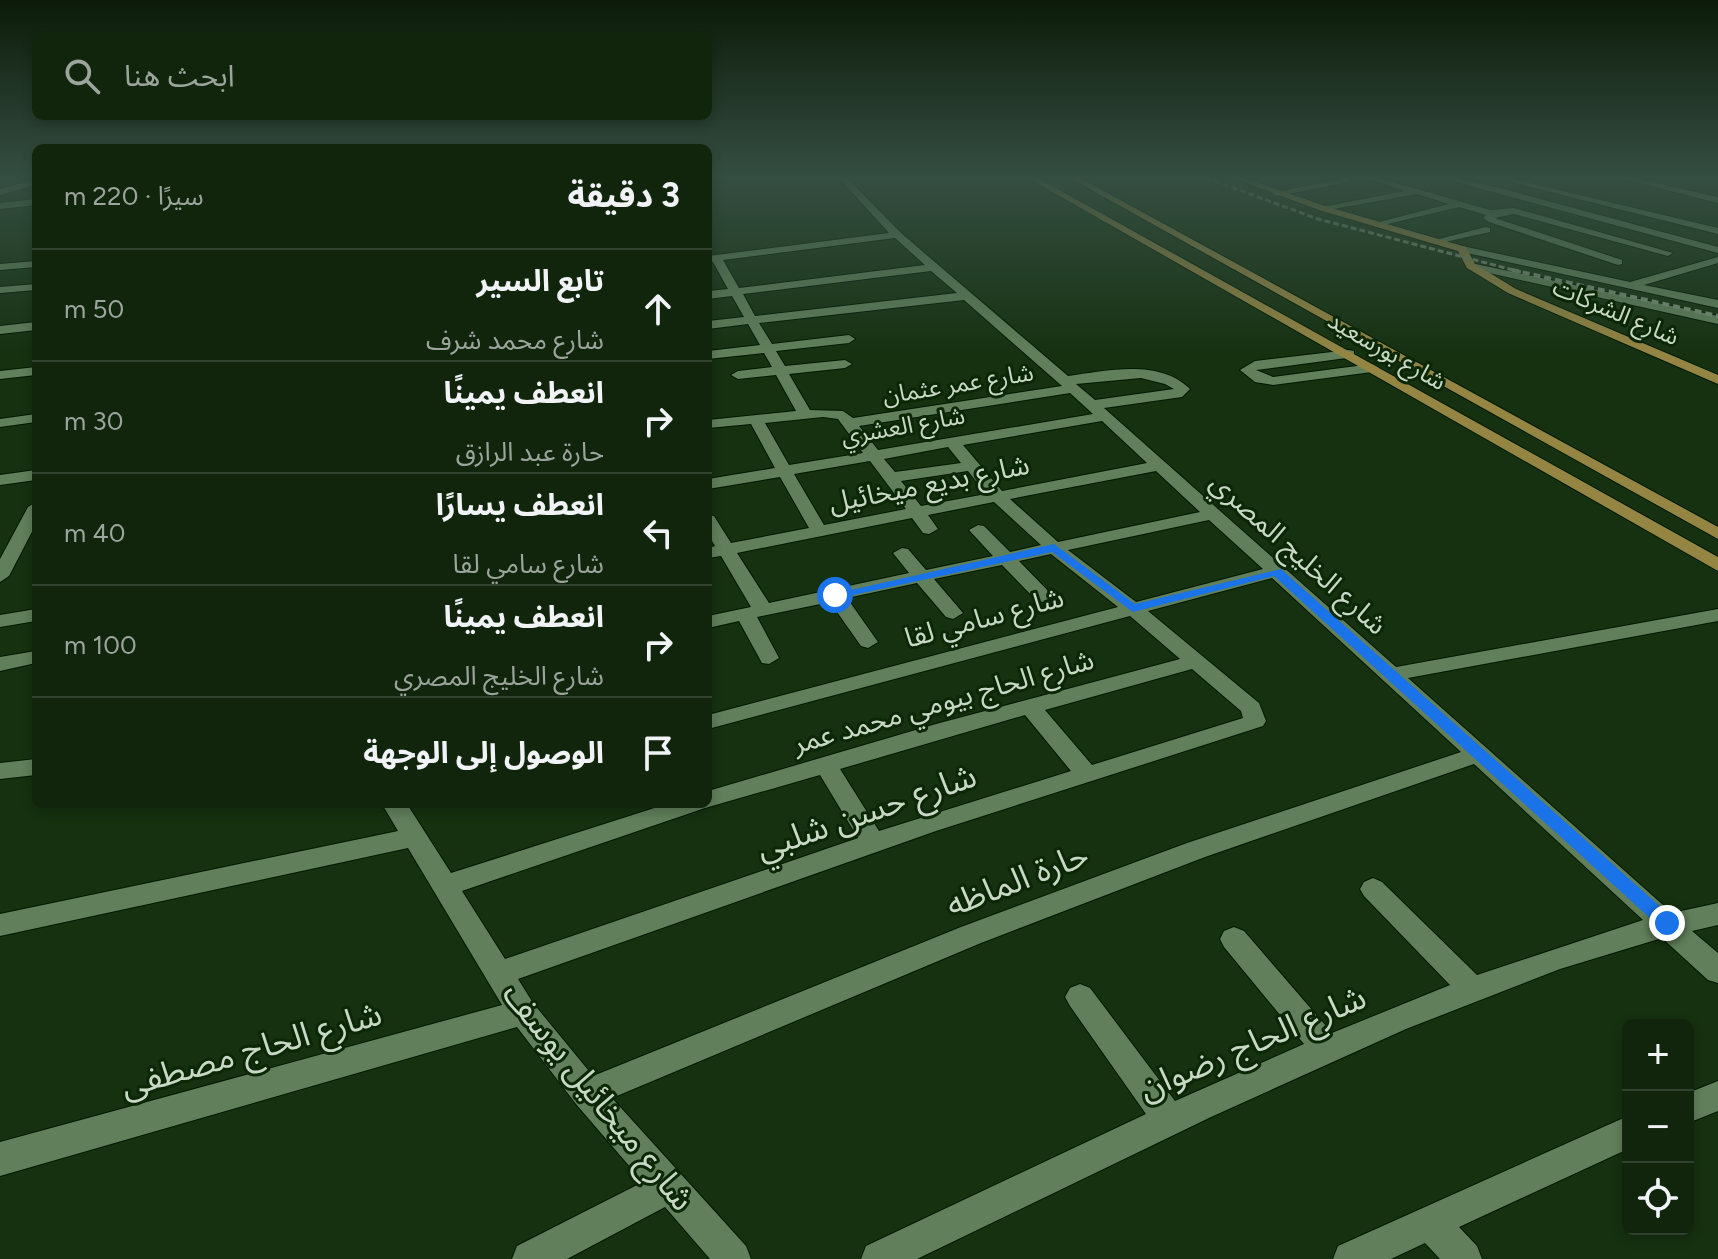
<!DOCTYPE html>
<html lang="ar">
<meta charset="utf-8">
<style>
:root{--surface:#10250c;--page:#192d15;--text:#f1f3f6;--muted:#9ca59d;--line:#30422d}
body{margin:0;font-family:Figtree,"Noto Sans Arabic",sans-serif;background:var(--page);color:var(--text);direction:rtl}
.controls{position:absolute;right:24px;bottom:24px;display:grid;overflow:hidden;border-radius:12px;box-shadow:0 4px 12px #0003}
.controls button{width:72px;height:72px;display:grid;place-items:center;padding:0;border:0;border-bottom:2px solid var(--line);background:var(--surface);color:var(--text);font:40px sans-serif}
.stop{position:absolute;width:24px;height:24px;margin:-18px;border:6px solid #1a73e8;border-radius:50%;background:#fff}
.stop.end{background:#1a73e8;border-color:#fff;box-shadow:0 2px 8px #0008}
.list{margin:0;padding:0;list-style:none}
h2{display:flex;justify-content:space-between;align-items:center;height:104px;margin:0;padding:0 32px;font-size:34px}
h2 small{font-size:26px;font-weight:400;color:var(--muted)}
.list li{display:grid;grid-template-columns:52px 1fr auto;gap:24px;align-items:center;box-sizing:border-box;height:112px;padding:0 32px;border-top:2px solid var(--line)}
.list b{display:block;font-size:30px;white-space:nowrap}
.list p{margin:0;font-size:26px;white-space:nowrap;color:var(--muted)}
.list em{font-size:26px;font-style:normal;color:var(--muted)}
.icon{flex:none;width:44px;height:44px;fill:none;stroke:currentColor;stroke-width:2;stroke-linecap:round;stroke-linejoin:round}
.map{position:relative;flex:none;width:1718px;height:1259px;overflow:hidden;direction:ltr}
.search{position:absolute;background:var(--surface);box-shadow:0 4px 12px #0003;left:32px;top:32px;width:680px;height:88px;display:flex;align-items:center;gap:20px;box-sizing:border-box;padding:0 28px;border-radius:12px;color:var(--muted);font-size:30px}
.panel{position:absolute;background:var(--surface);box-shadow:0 4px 12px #0003;left:32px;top:144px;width:680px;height:664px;border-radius:12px;direction:rtl}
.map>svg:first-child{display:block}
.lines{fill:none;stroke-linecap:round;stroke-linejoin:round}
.minor-casing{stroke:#001800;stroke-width:2}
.major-casing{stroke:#001800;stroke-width:2}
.minor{fill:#607f5a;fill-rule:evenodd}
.major{fill:#948543;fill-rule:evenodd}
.rail-far1{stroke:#778d73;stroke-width:3;stroke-dasharray:6 3;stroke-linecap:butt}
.rail{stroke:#778d73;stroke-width:4;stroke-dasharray:7 4;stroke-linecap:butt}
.route{fill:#1a73e8}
.labels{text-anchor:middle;stroke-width:6;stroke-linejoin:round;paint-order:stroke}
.far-street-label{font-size:24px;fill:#c7d8c4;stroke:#0b2706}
.street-label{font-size:28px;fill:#c7d8c4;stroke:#0b2706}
.near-street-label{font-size:34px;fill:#c7d8c4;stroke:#0b2706}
</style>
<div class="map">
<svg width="1718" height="1259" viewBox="0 0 1718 1259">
<rect width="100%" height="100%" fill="#153110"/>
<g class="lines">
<!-- minor casing -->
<g class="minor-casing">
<g id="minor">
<path d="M 839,178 L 847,178 L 901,233 L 1068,376 C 1106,371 1159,358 1190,389 L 1182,397 L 1104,408 L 1396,667 L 1718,609 L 1718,621 L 1408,678 L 1672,913 L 1718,903 L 1718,925 L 1692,931 L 1718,953 L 1718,983 L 1708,980 L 1662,938 L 1560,969 L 1406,1029 L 1211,1117 L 917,1259 L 861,1259 L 866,1246 L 1146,1114 L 1070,1006 L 1065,997 L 1070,988 L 1080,984 L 1090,988 L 1175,1101 L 1304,1044 L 1224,947 L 1220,939 L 1224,931 L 1234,927 L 1244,931 L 1332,1033 L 1450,985 L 1364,896 L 1360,889 L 1364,882 L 1373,878 L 1382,882 L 1477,975 L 1643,920 L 1474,764 L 1205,857 L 981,943 L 612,1098 L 746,1246 L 751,1259 L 710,1259 L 665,1207 L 567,1259 L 512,1259 L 517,1246 L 643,1182 L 576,1104 L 517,1027 L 0,1176 L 0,1142 L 502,1005 L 408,848 L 0,936 L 0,914 L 398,831 L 382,804 L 407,804 L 451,873 L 667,804 L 708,804 L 708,791 L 936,724 L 1180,659 L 1130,616 L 708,729 L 708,715 L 1118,607 L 1051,554 L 1019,561 L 1053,596 L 1043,602 L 1036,600 L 1002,565 L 934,579 L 963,613 L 953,619 L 946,617 L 917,583 L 847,598 L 878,642 L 868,648 L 861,646 L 830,602 L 757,617 L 779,658 L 769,664 L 762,663 L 739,621 L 708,628 L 708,616 L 751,607 L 721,556 L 708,558 L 708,548 L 715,546 L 708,534 L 708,515 L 714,516 L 731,543 L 809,528 L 780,477 L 708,489 L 708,479 L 775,468 L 751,424 L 708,428 L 708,420 L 796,411 L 776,375 L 738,379 L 731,375 L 738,371 L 772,367 L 764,353 L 708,359 L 708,351 L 760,345 L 748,324 L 708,329 L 708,321 L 744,317 L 732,296 L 708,299 L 708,291 L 728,289 L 713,262 L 708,262 L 708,256 L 889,233 ZM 895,238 L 925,265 L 739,288 L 723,260 ZM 931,271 L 957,293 L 755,316 L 743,294 ZM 964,300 L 1062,386 L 853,418 L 843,411 L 810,410 L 789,374 L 845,368 L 852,364 L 845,360 L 785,366 L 776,351 L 849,343 L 855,339 L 849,335 L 772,344 L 759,323 ZM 1141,378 L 1165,384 L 1174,389 L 1095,400 L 1076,384 ZM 1070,393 L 1093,414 L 878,450 L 859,426 ZM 823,417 L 838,419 L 863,453 L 789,465 L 765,423 ZM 1102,421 L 1147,463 L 1002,491 L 963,445 ZM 948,447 L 961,463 L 895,472 L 884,459 ZM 870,461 L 906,509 L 824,525 L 794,474 ZM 968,471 L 986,494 L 921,506 L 901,481 ZM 1156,471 L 1200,512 L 1058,542 L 1010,499 ZM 994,502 L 1041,545 L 1010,552 L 984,526 L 978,525 L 969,530 L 993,556 L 926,570 L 908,549 L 902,548 L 893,553 L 909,573 L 769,603 L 737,553 L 912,518 L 923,533 L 929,534 L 938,529 L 928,515 ZM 1209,520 L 1263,569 L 1136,602 L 1068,550 ZM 1272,578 L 1461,752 L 1187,843 L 961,927 L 593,1076 L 533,1003 L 518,979 L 936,831 L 1263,726 L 1266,721 L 1259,703 L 1148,611 ZM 1192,669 L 1241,711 L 1243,718 L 1092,765 L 1045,710 ZM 1025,715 L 1071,771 L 879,831 L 840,769 ZM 820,775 L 858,838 L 505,959 L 462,891 L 705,808 Z"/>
<path d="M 1234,178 L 1244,178 L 1240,181 Z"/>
<path d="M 1345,178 L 1349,178 L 1349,182 L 1277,196 L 1272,193 Z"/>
<path d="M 1367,178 L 1379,178 L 1490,210 L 1514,208 L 1673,253 L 1668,256 L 1514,214 L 1495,218 L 1622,260 L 1622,264 L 1618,265 L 1489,222 L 1483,218 L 1486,215 L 1459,207 L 1375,227 L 1375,223 L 1449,204 L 1417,194 L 1322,211 L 1317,208 L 1405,191 Z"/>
<path d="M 1441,178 L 1454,178 L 1504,189 L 1718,247 L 1718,253 Z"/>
<path d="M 1495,178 L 1508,178 L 1718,228 L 1718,234 Z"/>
<path d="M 1620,178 L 1633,178 L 1718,197 L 1718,203 Z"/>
<path d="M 36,179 L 36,185 L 0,195 L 0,189 Z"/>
<path d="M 36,199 L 36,205 L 0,209 L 0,203 Z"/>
<path d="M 1486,227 L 1490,228 L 1490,232 L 1436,244 L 1431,241 Z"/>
<path d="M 1462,246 L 1630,282 L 1718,257 L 1718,263 L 1644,285 L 1718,300 L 1718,308 L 1458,251 L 1457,249 Z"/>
<path d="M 36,261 L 36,267 L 0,270 L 0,264 Z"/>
<path d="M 1471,263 L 1718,316 L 1718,324 L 1467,268 L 1466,266 Z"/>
<path d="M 36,284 L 36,290 L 0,293 L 0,287 Z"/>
<path d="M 36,322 L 36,330 L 0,334 L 0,326 Z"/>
<path d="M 1349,350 L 1354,351 L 1354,357 L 1256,370 L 1273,377 L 1372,364 L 1379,368 L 1372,372 L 1273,385 L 1255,382 L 1240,370 L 1255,361 Z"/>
<path d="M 36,367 L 36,375 L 0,379 L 0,371 Z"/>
<path d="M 36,414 L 36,422 L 0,427 L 0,419 Z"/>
<path d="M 36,470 L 36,480 L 0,485 L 0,475 Z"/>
<path d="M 36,502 L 36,524 L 9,576 L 0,582 L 0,559 L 28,507 Z"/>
<path d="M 36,609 L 36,621 L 0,627 L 0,615 Z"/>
<path d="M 36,651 L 36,663 L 0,671 L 0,657 Z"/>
<path d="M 36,759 L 36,775 L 0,779 L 0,763 Z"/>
<path d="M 1718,1081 L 1718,1111 L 1688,1123 L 1688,1093 Z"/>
<path d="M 1628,1116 L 1628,1149 L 1459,1227 L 1477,1246 L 1482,1259 L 1440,1259 L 1425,1243 L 1391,1259 L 1333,1259 L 1338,1246 Z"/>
</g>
</g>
<!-- major casing -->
<g class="major-casing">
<g id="major">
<path d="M 1028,178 L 1038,178 L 1718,557 L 1718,571 Z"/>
<path d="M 1070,178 L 1080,178 L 1718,527 L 1718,539 Z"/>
<path d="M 1233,178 L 1244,178 L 1325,206 L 1466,247 L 1475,264 L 1516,289 L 1718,375 L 1718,384 L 1508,293 L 1467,268 L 1458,251 L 1319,210 Z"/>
</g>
</g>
<!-- minor -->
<use href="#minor" class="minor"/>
<!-- major -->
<use href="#major" class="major"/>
<!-- rail-far1 -->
<path class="rail-far1" d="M 1206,178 L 1318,219 L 1521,272"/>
<!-- rail -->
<path class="rail" d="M 1512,270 L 1718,316"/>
</g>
<!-- sky -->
<linearGradient id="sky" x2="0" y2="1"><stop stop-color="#0c1b09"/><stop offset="0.5" stop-color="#354e42"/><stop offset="1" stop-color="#354e42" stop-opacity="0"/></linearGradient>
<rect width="1718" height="354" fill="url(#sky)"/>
<!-- route -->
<path class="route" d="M 1054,544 L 1135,604 L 1281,569 L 1673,918 L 1676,923 L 1673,928 L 1661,928 L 1274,576 L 1133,612 L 1052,552 L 835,599 L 829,595 Z"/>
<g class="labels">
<!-- far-street labels -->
<g class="far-street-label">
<text transform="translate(1616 312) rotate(23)" y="8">شارع الشركات</text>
<text transform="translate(1387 351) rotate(30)" y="8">شارع بورسعيد</text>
<text transform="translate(958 384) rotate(-9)" y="8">شارع عمر عثمان</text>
<text transform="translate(903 426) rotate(-10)" y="8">شارع العشري</text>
</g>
<!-- street labels -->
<g class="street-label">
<text transform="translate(929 483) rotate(-11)" y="10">شارع بديع ميخائيل</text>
<text transform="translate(1299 553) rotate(42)" y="10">شارع الخليج المصري</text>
<text transform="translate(984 617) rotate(-15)" y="10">شارع سامي لقا</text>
<text transform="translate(943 701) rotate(-16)" y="10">شارع الحاج بيومي محمد عمر</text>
</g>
<!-- near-street labels -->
<g class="near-street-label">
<text transform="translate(866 811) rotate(-19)" y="12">شارع حسن شلبي</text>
<text transform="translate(1017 879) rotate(-21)" y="12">حارة الماظه</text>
<text transform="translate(1252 1042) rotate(-23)" y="12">شارع الحاج رضوان</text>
<text transform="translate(251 1049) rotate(-16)" y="12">شارع الحاج مصطفى</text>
<text transform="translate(599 1096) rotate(51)" y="12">شارع ميخائيل يوسف</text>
</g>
</g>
</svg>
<div class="controls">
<button>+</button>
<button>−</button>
<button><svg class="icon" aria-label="locate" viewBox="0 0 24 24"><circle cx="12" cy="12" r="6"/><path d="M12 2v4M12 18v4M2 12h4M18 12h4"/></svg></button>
</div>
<div class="stop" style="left:835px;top:595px"></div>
<div class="stop end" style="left:1667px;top:923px"></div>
<div class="search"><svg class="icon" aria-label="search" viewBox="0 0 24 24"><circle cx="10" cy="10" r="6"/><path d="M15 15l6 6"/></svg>ابحث هنا</div>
<section class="panel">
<h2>3 دقيقة<small>سيرًا · 220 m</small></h2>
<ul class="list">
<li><svg class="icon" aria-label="ahead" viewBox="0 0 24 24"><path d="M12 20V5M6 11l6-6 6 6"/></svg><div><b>تابع السير</b><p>شارع محمد شرف</p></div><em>50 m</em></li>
<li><svg class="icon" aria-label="right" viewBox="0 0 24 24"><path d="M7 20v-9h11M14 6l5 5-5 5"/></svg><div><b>انعطف يمينًا</b><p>حارة عبد الرازق</p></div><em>30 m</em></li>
<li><svg class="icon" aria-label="left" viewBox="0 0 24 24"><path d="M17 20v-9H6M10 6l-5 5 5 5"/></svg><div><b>انعطف يسارًا</b><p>شارع سامي لقا</p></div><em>40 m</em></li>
<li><svg class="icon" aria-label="right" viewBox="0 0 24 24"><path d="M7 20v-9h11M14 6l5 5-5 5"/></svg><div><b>انعطف يمينًا</b><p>شارع الخليج المصري</p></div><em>100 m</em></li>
<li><svg class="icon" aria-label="arrive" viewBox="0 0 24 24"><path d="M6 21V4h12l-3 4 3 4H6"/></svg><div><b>الوصول إلى الوجهة</b></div></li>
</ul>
</section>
</div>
